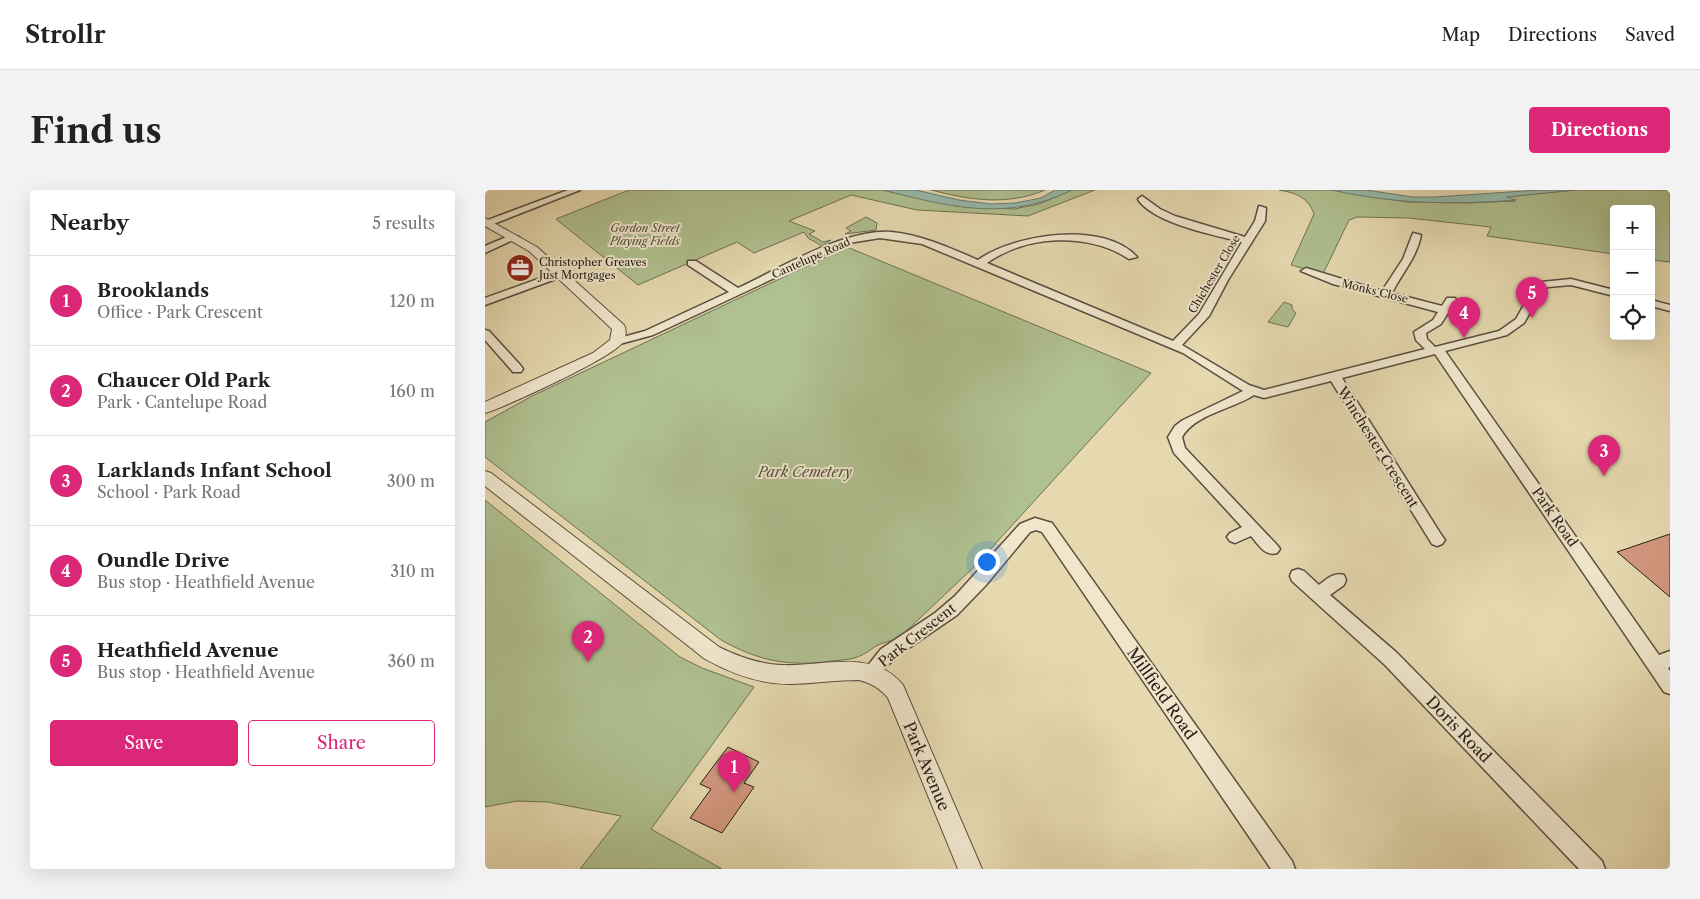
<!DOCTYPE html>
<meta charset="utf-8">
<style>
:root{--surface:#fff;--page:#f2f2f2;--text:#222;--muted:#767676;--line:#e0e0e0;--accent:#db2777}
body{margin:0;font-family:"Libre Caslon Text",serif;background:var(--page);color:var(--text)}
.controls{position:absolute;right:15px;top:15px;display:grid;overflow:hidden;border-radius:5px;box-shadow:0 5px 20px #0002}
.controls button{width:45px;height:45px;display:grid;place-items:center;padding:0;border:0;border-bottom:1px solid var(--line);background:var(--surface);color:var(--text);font:25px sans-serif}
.you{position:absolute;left:501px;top:371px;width:18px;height:18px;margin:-12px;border:4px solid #fff;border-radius:50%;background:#1a73e8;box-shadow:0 0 0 8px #1a73e833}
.badge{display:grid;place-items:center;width:32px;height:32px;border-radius:50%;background:var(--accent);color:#fff;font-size:16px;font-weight:700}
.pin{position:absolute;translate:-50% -41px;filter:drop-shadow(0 1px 2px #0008)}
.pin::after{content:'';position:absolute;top:26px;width:18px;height:15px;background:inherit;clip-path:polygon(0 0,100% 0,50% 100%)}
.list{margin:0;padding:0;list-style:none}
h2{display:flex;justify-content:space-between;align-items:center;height:65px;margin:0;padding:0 20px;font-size:21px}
h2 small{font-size:16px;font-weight:400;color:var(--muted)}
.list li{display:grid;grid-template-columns:32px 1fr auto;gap:15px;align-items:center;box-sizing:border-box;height:90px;padding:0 20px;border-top:1px solid var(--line)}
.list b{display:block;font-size:19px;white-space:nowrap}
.list p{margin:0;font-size:16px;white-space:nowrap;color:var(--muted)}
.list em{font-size:16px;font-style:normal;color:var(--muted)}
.actions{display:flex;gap:10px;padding:15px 20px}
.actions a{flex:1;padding:11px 0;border:1px solid var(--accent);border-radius:5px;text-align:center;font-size:18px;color:var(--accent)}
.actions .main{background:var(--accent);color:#fff}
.icon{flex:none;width:28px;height:28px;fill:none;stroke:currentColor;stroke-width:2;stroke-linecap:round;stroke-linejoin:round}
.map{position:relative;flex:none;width:1185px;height:679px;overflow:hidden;border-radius:5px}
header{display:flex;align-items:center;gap:30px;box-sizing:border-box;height:70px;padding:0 25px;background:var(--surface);border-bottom:1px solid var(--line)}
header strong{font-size:24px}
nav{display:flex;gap:28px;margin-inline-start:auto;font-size:18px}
.intro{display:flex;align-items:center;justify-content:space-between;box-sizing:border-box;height:120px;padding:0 30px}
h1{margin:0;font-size:35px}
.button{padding:12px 22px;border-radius:5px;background:var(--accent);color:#fff;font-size:18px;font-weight:700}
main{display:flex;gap:30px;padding:0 30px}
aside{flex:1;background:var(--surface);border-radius:5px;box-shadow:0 5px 20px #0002}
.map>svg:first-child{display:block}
.green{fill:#b0c090;stroke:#6e7055}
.water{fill:#96baab;stroke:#6b7c71}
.building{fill:#d49981;stroke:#2b201a}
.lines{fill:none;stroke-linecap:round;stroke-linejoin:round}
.minor-casing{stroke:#5a4e40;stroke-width:3}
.tertiary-casing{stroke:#5a4e40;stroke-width:2}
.minor{fill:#efe6cc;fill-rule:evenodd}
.tertiary{fill:#efe6cc;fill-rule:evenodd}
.labels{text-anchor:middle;stroke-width:4;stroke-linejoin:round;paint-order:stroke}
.far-park-label{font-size:11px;font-style:italic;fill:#53503d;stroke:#efe6cc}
.far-street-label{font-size:11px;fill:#2b201a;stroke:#efe6cc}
.far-poi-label{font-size:11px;fill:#2b201a;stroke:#efe6cc;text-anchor:start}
.street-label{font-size:14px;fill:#2b201a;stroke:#efe6cc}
.park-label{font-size:14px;font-style:italic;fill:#53503d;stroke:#efe6cc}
.near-street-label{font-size:16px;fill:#2b201a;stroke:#efe6cc}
</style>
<header>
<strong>Strollr</strong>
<nav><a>Map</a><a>Directions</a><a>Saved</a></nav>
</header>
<div class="intro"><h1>Find us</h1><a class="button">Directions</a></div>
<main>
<aside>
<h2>Nearby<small>5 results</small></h2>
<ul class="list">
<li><span class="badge">1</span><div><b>Brooklands</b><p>Office · Park Crescent</p></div><em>120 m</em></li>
<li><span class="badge">2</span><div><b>Chaucer Old Park</b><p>Park · Cantelupe Road</p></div><em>160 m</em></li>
<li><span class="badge">3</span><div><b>Larklands Infant School</b><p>School · Park Road</p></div><em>300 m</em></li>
<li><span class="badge">4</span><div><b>Oundle Drive</b><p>Bus stop · Heathfield Avenue</p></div><em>310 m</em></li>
<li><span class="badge">5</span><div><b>Heathfield Avenue</b><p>Bus stop · Heathfield Avenue</p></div><em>360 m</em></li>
</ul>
<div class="actions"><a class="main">Save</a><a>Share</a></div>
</aside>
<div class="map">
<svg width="1185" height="679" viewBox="0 0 1185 679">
<rect width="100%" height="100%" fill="#e6d9b0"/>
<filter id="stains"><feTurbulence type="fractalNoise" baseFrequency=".004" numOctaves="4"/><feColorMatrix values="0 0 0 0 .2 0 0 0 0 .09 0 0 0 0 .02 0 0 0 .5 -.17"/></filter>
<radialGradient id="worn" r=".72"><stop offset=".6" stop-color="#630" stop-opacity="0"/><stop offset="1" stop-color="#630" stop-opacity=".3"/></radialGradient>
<!-- green -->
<g class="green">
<path d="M 144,0 L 398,0 L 472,16 L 529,19 L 554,14 L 587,0 L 610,0 L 543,26 L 432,20 L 366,5 L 304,31 L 330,41 L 324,44 L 338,52 L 346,50 L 337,56 L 323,48 L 319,42 L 269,63 L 252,52 L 153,95 L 71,29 Z"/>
<path d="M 446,0 L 560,0 C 522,16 485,10 446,0 Z"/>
<path d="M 794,0 L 847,0 L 922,12 L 983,13 L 1030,11 L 1020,7 L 1090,0 L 1185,0 L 1185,72 L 1166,70 L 1166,19 L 1129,19 L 1129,64 L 1002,46 L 1006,37 L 924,28 L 872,27 L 864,30 L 838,84 L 806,75 L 829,24 C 823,7 811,3 794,0 Z"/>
<path d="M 381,27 L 392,33 L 391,40 L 360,44 L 366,41 L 361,38 Z"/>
<path d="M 362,57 L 666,183 L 490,376 L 417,445 C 409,451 402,451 393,455 C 387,458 382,463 377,465 C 368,470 356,470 347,471 C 303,477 274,471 236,450 L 0,267 L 0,232 L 47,206 Z"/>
<path d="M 799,112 L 807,115 L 807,119 L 811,123 L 803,137 L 783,132 Z"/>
<path d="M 0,310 L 195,467 L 217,478 L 269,497 L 166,639 L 237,679 L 95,679 L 136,626 L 63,612 L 32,611 L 0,617 Z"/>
</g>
<!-- water -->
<g class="water">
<path d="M 398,0 L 431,0 L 474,10 L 506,14 L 530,13 L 556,8 L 570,0 L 587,0 C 522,32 464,17 398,0 Z"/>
<path d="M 847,0 L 881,0 L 928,7 L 950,7 L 1054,0 L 1090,0 L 1022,7 L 1031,10 C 970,15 907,14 847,0 Z"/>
</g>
<!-- building -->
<g class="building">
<path d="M 1185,344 L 1185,407 L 1132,362 Z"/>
<path d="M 243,557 L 274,572 L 259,593 L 269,597 L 237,643 L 205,628 L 226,599 L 215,594 Z"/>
</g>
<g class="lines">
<!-- minor casing -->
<g class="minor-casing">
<g id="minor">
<path d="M 83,0 L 95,0 L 6,35 L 0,35 L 0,31 Z"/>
<path d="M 657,6 L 675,19 L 690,26 L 760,47 L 770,31 L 774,16 L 781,18 L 780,31 L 743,90 L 724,126 L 697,155 L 764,195 L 779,200 L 940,159 L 931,150 L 929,142 L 948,130 L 953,122 L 848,94 L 816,81 L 821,78 L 897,101 L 918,69 L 928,43 L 936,45 C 932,67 917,83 907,103 L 957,116 L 962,108 L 970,108 L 971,110 L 956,134 L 941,143 L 942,149 L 950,157 L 1014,141 L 1031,129 L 1049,97 L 1056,92 L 1086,89 L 1129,100 L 1129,106 L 1086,95 L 1063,97 L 1057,101 L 1039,133 L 1022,145 L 960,161 L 1174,465 L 1185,461 L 1185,477 L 1183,478 L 1185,481 L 1185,504 L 1179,502 L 950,164 L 857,188 L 957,346 L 960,350 L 957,354 L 952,356 L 947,354 L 846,191 L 779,208 L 769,205 C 748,219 710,224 697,247 L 700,258 L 792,355 L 795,359 L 792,363 C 780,367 773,354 766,346 L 750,353 L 745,351 L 742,347 L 745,343 L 757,337 L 689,263 L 683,247 L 690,236 L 698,230 L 758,201 L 698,163 L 437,54 L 395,48 L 364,53 L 168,145 L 131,155 L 125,152 L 127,150 L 160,141 L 244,102 L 203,75 L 203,71 L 211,71 L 253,98 C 296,78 358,39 406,42 C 437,45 465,58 493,70 C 529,44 619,30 652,67 L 644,69 C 603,42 541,45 502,73 L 688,151 L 714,124 L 757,52 C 729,45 672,34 654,11 L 653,9 Z"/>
<path d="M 26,45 L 34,47 L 0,63 L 0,56 Z"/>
<path d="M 75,81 L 80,84 L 79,86 L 0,115 L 0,108 Z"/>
<path d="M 1166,110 L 1185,115 L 1185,121 L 1166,116 Z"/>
<path d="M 0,140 L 4,141 L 36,176 L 38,179 L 36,182 L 28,182 L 0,150 Z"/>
<path d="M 550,328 L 567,333 L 807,671 L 810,679 L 786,679 L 557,342 L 551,340 L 545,342 L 501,395 L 472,425 L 418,462 L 399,478 L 392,489 L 386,491 L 380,489 L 377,483 L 396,459 L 450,423 L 470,406 L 535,334 Z"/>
<path d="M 813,379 L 819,381 L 834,395 C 842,389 849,382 859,385 L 861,390 L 859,395 L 845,405 L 912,463 L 1117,671 L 1120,679 L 1094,679 L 900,475 L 807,391 L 805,386 L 807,381 Z"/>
</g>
</g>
<!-- tertiary casing -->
<g class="tertiary-casing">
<g id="tertiary">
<path d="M 0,28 L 52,57 L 139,135 C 142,141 141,148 137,153 C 127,168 20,217 0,223 L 0,212 L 108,163 L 125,150 L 127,139 L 44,61 L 0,36 Z"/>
<path d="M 0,281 L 6,283 L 234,457 C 254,467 275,474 297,475 C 337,477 388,458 418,495 L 497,679 L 473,679 L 403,508 C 395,498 386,493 374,490 C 352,490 330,493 308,494 C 277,495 247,484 220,469 L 0,296 Z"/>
</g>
</g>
<!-- minor -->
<use href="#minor" class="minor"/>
<!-- tertiary -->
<use href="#tertiary" class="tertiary"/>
</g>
<!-- icons -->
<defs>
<g id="office-disc" transform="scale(1.4375)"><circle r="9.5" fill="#8f2418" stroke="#efe6cc"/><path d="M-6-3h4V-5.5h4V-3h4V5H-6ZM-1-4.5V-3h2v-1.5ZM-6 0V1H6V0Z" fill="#fff"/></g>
</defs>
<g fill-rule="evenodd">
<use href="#office-disc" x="35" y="78"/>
</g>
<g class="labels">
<!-- far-park labels -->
<g class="far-park-label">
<text x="160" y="42">Gordon Street<tspan x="160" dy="13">Playing Fields</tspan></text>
</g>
<!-- far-street labels -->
<g class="far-street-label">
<text transform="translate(326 68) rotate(-24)" y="4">Cantelupe Road</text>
<text transform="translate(729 84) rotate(-59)" y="4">Chichester Close</text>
<text transform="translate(890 101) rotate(14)" y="4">Monks Close</text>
</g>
<!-- far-poi labels -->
<g class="far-poi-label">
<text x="54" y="76">Christopher Greaves<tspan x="54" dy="13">Just Mortgages</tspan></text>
</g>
<!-- street labels -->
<g class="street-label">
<text transform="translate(893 257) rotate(58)" y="5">Winchester Crescent</text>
<text transform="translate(1070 327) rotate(55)" y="5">Park Road</text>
<text transform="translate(432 445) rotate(-38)" y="5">Park Crescent</text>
</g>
<!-- park labels -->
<g class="park-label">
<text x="320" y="287">Park Cemetery</text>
</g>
<!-- near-street labels -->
<g class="near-street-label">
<text transform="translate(677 503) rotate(55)" y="6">Millfield Road</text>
<text transform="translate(974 539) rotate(46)" y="6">Doris Road</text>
<text transform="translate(442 576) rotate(67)" y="6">Park Avenue</text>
</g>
</g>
<rect width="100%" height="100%" filter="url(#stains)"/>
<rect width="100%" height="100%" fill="url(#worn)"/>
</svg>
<div class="controls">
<button>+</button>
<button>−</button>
<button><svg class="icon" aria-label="locate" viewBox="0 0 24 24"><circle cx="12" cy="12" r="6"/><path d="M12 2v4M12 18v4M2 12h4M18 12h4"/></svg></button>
</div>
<div class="you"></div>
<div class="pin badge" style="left:249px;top:602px">1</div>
<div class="pin badge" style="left:103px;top:472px">2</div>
<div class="pin badge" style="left:1119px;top:286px">3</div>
<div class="pin badge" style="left:979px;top:148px">4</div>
<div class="pin badge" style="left:1047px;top:128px">5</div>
</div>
</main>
